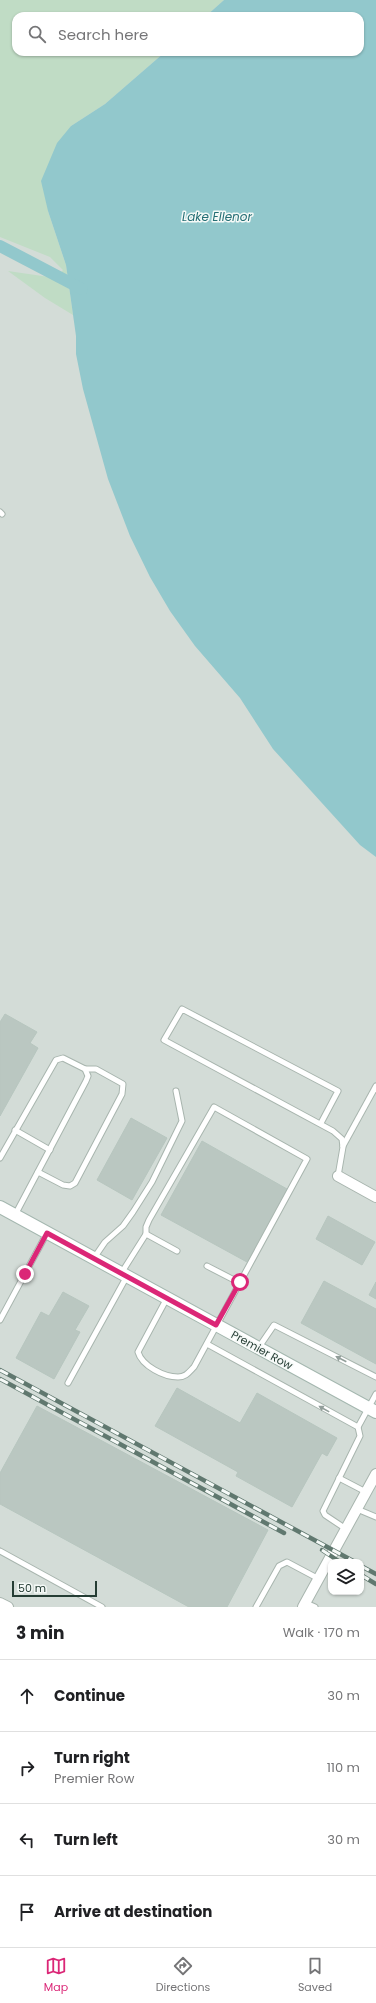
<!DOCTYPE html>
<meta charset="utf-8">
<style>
:root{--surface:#fff;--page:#f2f2f2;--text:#202124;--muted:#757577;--line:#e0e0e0;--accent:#db2777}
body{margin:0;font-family:Poppins,sans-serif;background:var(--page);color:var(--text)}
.controls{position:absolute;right:12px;bottom:12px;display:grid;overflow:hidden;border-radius:8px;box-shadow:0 1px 3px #0004}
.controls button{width:36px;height:36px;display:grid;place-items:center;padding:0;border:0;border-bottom:1px solid var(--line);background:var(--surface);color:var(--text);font:20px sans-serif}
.scale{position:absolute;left:12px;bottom:10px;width:85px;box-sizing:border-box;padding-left:4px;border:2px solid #253d34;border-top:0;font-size:11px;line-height:14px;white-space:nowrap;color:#253d34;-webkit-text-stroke:3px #f5f9f7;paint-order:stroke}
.stop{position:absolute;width:12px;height:12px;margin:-9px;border:3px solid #db2777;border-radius:50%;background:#fff}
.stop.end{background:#db2777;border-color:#fff;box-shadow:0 1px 4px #0008}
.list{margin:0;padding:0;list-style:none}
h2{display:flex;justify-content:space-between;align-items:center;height:52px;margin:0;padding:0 16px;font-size:17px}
h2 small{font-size:13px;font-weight:400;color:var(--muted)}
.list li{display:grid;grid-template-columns:26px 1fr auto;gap:12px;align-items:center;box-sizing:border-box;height:72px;padding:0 16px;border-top:1px solid var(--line)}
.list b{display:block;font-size:15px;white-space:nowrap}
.list p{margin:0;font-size:13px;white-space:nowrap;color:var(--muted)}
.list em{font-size:13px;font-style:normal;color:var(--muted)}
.icon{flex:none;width:22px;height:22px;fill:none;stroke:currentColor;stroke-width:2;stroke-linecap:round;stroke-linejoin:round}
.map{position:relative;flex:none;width:376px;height:1607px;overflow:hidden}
.search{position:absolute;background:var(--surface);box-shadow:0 1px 3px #0004;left:12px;right:12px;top:12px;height:44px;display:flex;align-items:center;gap:10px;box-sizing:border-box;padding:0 14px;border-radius:12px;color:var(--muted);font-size:15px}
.sheet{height:340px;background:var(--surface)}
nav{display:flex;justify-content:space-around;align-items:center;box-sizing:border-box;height:56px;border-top:1px solid var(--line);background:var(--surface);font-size:11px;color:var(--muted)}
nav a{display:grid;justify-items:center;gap:2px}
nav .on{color:var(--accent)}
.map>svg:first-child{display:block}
.built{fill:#d3dcd7;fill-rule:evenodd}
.green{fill:#c0dcc5}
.water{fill:#92c8cc}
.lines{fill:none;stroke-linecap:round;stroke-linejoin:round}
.canal{stroke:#92c8cc;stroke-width:12}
.building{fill:#bac7c1;stroke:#b7c6bf}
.lane-casing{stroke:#a8b5ae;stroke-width:7}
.street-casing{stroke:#a8b5ae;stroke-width:12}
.secondary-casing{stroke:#a4b7af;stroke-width:14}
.lane{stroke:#fff;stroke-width:5}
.street{stroke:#fff;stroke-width:10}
.secondary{stroke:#fff;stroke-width:12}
.rail-casing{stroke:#60786f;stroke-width:4.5}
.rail{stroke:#f5f9f7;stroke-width:3;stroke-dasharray:9;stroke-linecap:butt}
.oneway{fill:#929e9a}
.route{stroke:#db2777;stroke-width:5}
.labels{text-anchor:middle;stroke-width:3;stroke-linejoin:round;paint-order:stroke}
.street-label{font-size:11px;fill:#253d34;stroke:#f5f9f7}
.water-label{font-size:12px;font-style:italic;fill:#246e74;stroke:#f5f9f7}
</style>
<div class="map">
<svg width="376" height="1607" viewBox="0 0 376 1607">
<rect width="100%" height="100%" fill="#e5ede8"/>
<!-- built -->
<path class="built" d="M 0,0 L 286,0 L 271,16 L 16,16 L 16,52 L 232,52 L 376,744 L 376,1607 L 0,1607 ZM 331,1562 L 361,1562 L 361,1592 L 331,1592 Z"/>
<!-- green -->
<path class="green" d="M 0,0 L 224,0 L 206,16 L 16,16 L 16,52 L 165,52 L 105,104 L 71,126 L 48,211 L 66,265 L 73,315 L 45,298 L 8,271 L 56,278 L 63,270 L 50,257 L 0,237 Z"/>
<!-- water -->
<path class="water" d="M 224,0 L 376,0 L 376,857 L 360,845 L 273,749 L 240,698 L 195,646 L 170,611 L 150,577 L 130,536 L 108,479 L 83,389 L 76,354 L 76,336 L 66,265 L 48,211 L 41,181 L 57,143 L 71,126 L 105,104 L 165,52 L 360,52 L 360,16 L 206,16 Z"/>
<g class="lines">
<!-- canal -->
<path class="canal" d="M 0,246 L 82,289"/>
</g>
<!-- building -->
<g class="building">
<path d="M 5,1014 L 37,1032 L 30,1043 L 38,1048 L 0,1116 L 0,1022 Z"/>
<path d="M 131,1118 L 167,1138 L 132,1200 L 97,1180 Z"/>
<path d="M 202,1141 L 287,1189 L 247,1262 L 161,1215 Z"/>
<path d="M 328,1216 L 375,1242 L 362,1265 L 316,1239 Z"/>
<path d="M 324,1281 L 376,1309 L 376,1364 L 301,1323 Z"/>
<path d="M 376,1282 L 376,1299 L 369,1295 Z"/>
<path d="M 63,1292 L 89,1306 L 75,1330 L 80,1332 L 54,1379 L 16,1358 L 41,1312 L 49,1316 Z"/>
<path d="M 177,1388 L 240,1423 L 257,1393 L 337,1438 L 327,1456 L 322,1453 L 292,1507 L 236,1476 L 238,1472 L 155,1426 Z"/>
<path d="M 37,1406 L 268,1530 L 227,1607 L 189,1607 L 0,1504 L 0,1473 Z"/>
</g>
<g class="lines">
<!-- lane casing -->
<g class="lane-casing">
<g id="lane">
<path d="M 0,512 L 2,514"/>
<path d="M 321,1123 L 338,1091 L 182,1009 L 164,1040 L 333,1131 L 342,1139 L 343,1147 L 338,1176"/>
<path d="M 15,1130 L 50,1150"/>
<path d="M 343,1146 L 376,1086"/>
<path d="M 0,1158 L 56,1060 L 63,1058 L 85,1069 L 88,1076 L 86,1081 L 15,1215"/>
<path d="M 38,1172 L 63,1185 L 70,1186 L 75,1183 L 122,1094 L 123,1084 L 96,1069 L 85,1069"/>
<path d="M 146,1234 L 177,1251"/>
<path d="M 94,1258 L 105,1242 L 123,1226 L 133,1212 L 152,1182 L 182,1121 L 176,1091"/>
<path d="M 207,1266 L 240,1283"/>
<path d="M 122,1272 L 146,1234 L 146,1227 L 149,1220 L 214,1107 L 307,1159 L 194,1367 C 189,1372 186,1377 178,1377 C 164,1377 142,1366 138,1352 L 167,1298"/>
<path d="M 0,1320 L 47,1233"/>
<path d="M 207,1344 L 358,1427 L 360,1436 L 323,1511 L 325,1515 L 346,1529"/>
<path d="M 259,1347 L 274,1325 L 376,1377"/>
<path d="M 68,1383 L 127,1276"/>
<path d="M 358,1427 L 376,1394"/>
<path d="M 339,1478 L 366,1492"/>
<path d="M 357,1509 L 376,1517"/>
<path d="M 0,1551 L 102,1607"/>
<path d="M 306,1603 L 315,1607"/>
<path d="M 256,1607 L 279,1566 L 287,1562 L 319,1579"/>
</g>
</g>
<!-- street casing -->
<g class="street-casing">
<g id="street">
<path d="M 338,1176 L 376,1197"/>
<path d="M 0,1603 L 8,1607"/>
<path d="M 303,1607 L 376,1474"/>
</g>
</g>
<!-- secondary casing -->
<g class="secondary-casing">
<path id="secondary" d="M 0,1207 L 376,1412"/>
</g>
<!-- lane -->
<use href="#lane" class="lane"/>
<!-- street -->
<use href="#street" class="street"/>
<!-- secondary -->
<use href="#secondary" class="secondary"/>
<!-- rail casing -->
<g class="rail-casing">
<g id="rail">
<path d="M 0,1370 L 355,1562"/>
<path d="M 0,1379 L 284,1533"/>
<path d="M 322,1550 L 340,1562"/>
<path d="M 361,1566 L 376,1574"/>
<path d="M 361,1575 L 376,1584"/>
</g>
</g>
<!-- rail -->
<use href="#rail" class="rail"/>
</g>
<!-- one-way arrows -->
<defs><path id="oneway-solid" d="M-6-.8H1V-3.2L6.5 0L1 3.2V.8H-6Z"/></defs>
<g class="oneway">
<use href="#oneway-solid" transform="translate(341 1359) rotate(-153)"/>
<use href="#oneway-solid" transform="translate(324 1409) rotate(-151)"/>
</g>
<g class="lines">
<!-- route -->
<path class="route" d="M 25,1274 L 47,1233 L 216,1325 L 240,1282"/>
</g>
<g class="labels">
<!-- street labels -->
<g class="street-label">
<text transform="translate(262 1350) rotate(29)" y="4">Premier Row</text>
</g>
<!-- water labels -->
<g class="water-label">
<text x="217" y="221">Lake Ellenor</text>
</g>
</g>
</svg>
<div class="controls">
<button><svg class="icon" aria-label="layers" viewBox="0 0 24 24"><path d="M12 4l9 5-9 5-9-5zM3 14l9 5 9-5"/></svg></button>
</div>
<div class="scale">50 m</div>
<div class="stop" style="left:240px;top:1282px"></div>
<div class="stop end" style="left:25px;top:1274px"></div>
<div class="search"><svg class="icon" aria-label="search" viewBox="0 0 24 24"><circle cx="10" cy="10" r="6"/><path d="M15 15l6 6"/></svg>Search here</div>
</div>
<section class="sheet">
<h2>3 min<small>Walk · 170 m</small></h2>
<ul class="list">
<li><svg class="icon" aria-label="ahead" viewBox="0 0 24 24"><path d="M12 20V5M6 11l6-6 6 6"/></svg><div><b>Continue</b></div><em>30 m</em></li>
<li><svg class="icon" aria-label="right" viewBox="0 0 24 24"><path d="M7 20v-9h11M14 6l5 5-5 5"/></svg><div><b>Turn right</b><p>Premier Row</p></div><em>110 m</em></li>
<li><svg class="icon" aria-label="left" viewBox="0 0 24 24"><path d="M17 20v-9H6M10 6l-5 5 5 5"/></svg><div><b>Turn left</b></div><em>30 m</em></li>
<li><svg class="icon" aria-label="arrive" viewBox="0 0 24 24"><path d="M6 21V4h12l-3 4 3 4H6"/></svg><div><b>Arrive at destination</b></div></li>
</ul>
</section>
<nav>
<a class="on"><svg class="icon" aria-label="map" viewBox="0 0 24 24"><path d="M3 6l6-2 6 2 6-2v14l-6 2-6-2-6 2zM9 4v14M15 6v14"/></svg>Map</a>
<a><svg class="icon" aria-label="directions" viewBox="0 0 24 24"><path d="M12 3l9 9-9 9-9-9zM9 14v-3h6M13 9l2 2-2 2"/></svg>Directions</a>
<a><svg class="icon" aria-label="saved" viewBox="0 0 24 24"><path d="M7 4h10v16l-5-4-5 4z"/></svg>Saved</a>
</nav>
